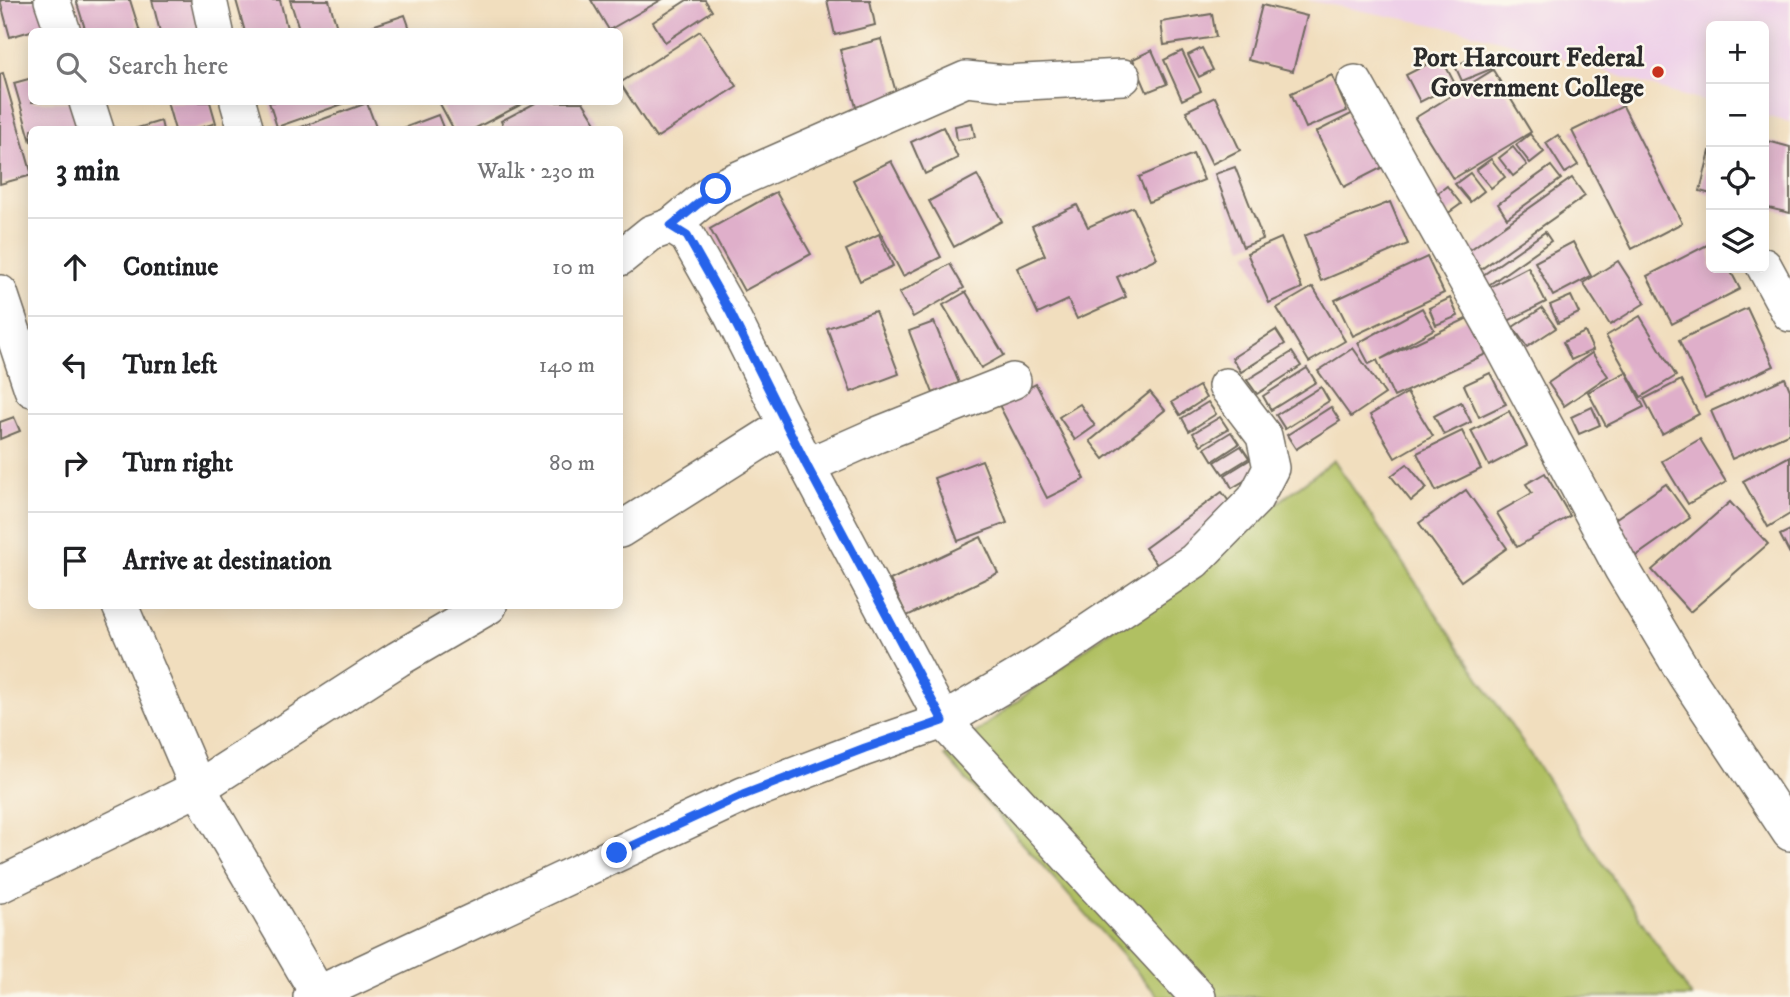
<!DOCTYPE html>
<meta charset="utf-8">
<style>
:root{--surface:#fff;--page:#f6f6f6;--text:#202124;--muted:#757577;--line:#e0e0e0}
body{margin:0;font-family:"IM FELL DW Pica",serif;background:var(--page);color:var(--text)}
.controls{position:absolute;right:21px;top:21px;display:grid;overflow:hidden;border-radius:10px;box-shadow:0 4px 18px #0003}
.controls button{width:63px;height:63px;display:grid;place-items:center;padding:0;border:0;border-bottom:2px solid var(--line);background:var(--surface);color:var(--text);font:35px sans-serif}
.stop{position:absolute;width:21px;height:21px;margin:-16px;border:5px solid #2563eb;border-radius:50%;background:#fff}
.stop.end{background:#2563eb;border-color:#fff;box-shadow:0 2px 7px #0008}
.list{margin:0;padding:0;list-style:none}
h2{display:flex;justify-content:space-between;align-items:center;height:91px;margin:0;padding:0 28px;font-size:30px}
h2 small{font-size:23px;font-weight:400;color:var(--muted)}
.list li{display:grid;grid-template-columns:46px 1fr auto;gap:21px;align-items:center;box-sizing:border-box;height:98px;padding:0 28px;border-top:2px solid var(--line)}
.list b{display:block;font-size:26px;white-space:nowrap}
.list em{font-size:23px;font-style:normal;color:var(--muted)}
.icon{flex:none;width:38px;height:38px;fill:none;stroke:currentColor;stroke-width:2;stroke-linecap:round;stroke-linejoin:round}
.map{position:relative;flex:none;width:1790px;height:997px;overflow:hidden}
.search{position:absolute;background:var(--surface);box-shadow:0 4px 18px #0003;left:28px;top:28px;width:595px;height:77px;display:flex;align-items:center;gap:18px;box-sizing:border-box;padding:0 24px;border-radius:10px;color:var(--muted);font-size:26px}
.panel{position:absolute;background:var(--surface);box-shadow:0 4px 18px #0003;left:28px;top:126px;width:595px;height:483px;border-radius:10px}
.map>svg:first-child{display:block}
.built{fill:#eed0e8}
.green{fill:#b0c062;stroke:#6e7646;stroke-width:2}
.building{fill:#dfafca}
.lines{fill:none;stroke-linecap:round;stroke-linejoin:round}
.minor-casing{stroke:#706a5e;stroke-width:38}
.minor{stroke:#fff;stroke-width:35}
.route{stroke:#2563eb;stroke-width:9}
.poi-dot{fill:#c8321e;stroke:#fbf7ec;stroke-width:2.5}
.labels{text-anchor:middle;stroke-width:5;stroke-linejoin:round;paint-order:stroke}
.poi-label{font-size:26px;font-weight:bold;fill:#2b2b2b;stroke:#fbf7ec;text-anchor:end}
</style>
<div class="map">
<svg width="1790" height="997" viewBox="0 0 1790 997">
<rect width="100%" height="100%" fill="#fbf7ec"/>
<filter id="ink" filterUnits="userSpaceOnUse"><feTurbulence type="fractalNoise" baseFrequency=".0143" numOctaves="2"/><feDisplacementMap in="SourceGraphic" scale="14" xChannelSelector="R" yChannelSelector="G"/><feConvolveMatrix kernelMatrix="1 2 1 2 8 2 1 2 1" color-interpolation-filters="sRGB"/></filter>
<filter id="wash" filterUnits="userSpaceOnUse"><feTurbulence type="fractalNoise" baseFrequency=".00686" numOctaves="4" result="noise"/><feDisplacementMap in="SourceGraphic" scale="28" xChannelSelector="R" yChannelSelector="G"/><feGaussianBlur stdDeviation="1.57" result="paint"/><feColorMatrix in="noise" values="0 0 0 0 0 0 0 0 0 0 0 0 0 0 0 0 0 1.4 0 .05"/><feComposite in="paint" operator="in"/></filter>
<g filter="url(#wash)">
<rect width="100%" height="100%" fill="#f1debe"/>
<!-- built -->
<path class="built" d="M 1306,0 L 1790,0 L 1790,122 L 1764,116 L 1764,26 L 1711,26 L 1711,103 L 1673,93 L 1538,50 L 1461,30 Z"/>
<!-- green -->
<path class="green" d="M 1334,460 L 1692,997 L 1159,997 L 945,756 Z"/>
<g id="blocks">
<!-- building -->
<g class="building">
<path d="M 0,0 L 40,0 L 48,26 L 10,37 Z"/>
<path d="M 76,0 L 130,0 L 140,32 L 86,32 Z"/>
<path d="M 152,0 L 194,0 L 202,32 L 160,32 Z"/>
<path d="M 236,0 L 280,0 L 288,32 L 245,32 Z"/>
<path d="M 290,0 L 329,0 L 337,28 L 322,32 L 300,32 Z"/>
<path d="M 591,0 L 661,0 L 609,30 Z"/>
<path d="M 687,0 L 705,0 L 712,11 L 665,42 L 653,22 Z"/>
<path d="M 827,0 L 870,0 L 875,25 L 835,35 Z"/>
<path d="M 1262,5 L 1307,16 L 1293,71 L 1248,60 Z"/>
<path d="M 1212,14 L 1216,37 L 1164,45 L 1161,22 Z"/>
<path d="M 405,15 L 411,32 L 370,32 L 369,27 Z"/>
<path d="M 700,31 L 737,86 L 656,138 L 620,83 Z"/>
<path d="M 881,39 L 897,96 L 856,107 L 840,50 Z"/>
<path d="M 1202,48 L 1213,70 L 1199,77 L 1188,55 Z"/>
<path d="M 1152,50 L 1167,84 L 1147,92 L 1133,59 Z"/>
<path d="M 1182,51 L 1201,91 L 1182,100 L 1164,60 Z"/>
<path d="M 1441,57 L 1455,84 L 1420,102 L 1406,75 Z"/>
<path d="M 1468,60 L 1475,66 L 1488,61 L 1491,69 L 1462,81 L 1455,66 Z"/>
<path d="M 1493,70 L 1531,132 L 1453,179 L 1415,118 Z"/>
<path d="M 3,73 L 32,175 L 0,184 L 0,74 Z"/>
<path d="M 1332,75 L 1347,111 L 1306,128 L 1291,93 Z"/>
<path d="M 32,78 L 32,102 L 71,102 L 80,130 L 32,130 L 31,142 L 14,83 Z"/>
<path d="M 1215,97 L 1240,150 L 1212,164 L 1186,111 Z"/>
<path d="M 167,102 L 210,102 L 216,123 L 193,130 L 175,130 Z"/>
<path d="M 269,102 L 342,102 L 343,104 L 277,127 Z"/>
<path d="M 439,102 L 526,102 L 472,130 L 454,130 Z"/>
<path d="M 537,102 L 583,102 L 595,121 L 579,130 L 505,130 L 501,121 Z"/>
<path d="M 367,103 L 377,130 L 296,130 L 296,129 Z"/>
<path d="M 1623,106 L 1682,223 L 1632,249 L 1572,131 Z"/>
<path d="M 1357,111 L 1385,166 L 1344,187 L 1316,132 Z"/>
<path d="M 438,115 L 444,130 L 401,130 L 401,129 Z"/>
<path d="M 161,121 L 163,130 L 134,130 L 134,129 Z"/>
<path d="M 972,123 L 975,137 L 957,140 L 955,126 Z"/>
<path d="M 943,127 L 958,158 L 925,174 L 911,142 Z"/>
<path d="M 1530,134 L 1544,152 L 1530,163 L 1516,145 Z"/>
<path d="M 1558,135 L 1578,165 L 1565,173 L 1546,143 Z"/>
<path d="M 1764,140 L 1790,147 L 1790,213 L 1764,207 Z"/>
<path d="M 1513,147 L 1527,165 L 1513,176 L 1499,158 Z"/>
<path d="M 1710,151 L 1711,151 L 1711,194 L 1700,191 Z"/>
<path d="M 1193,154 L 1204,180 L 1149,202 L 1139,177 Z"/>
<path d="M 1491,159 L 1505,177 L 1491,188 L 1476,170 Z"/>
<path d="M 891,161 L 941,257 L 903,276 L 853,180 Z"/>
<path d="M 1551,166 L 1561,179 L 1507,218 L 1498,204 Z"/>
<path d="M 1235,167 L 1263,239 L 1243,247 L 1215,174 Z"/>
<path d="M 1470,173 L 1484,191 L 1470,202 L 1455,184 Z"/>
<path d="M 977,175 L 1002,221 L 954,247 L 929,201 Z"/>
<path d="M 1572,178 L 1585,196 L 1477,272 L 1464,254 Z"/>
<path d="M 1447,186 L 1461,204 L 1447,214 L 1433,197 Z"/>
<path d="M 776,192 L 811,254 L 744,291 L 710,229 Z"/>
<path d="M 1390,202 L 1408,244 L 1321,281 L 1304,236 Z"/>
<path d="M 1077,205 L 1088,227 L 1133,207 L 1157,258 L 1117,277 L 1126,297 L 1077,319 L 1068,300 L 1038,314 L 1017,268 L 1045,255 L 1032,226 Z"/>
<path d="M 1545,232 L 1551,241 L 1483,289 L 1476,280 Z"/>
<path d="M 879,234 L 893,266 L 860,281 L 846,250 Z"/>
<path d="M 1281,238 L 1302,288 L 1269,303 L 1247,253 Z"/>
<path d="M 1573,242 L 1591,276 L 1553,296 L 1535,262 Z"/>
<path d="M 1711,243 L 1711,268 L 1729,268 L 1740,289 L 1672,324 L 1647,276 Z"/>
<path d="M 1427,257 L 1444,293 L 1353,336 L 1335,300 Z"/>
<path d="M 1618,261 L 1645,303 L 1610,325 L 1583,283 Z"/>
<path d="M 950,264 L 964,288 L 913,317 L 899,293 Z"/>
<path d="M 1528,267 L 1546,302 L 1508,321 L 1490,287 Z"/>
<path d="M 1313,287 L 1345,341 L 1309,362 L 1277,308 Z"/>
<path d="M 966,292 L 1004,355 L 981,368 L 943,305 Z"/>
<path d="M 1571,296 L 1579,313 L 1558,323 L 1550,305 Z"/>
<path d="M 1450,298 L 1458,316 L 1436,325 L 1429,308 Z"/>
<path d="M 1422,308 L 1434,329 L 1381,359 L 1468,318 L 1486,354 L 1394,397 L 1377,360 L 1369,364 L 1358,343 Z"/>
<path d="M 1542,308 L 1556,328 L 1527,347 L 1513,327 Z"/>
<path d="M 1747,308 L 1774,366 L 1705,398 L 1679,340 Z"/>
<path d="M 875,311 L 899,374 L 851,392 L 827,328 Z"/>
<path d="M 1640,316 L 1676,376 L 1641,397 L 1606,336 Z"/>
<path d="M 934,322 L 959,383 L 933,393 L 909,331 Z"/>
<path d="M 1276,330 L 1285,344 L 1241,372 L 1232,358 Z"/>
<path d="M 1585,332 L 1593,350 L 1571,360 L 1563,342 Z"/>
<path d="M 1353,348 L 1385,394 L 1351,417 L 1318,371 Z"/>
<path d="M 1292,352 L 1301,366 L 1257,394 L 1247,380 Z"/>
<path d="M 1592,353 L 1608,376 L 1564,406 L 1548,383 Z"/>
<path d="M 1307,368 L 1316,382 L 1271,410 L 1263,396 Z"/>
<path d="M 1626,372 L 1644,407 L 1606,426 L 1588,392 Z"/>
<path d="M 1490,373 L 1506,404 L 1479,417 L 1464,385 Z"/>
<path d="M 1785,378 L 1790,390 L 1790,433 L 1732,459 L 1711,411 Z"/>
<path d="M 1681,380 L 1699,414 L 1662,434 L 1644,399 Z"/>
<path d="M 1036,384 L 1085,479 L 1047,498 L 998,403 Z"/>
<path d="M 1199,386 L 1206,398 L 1180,415 L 1172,402 Z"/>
<path d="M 1321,387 L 1329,401 L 1285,429 L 1276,415 Z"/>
<path d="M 1150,392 L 1165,410 L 1104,459 L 1090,441 Z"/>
<path d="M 1407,393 L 1433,436 L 1395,458 L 1370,415 Z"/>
<path d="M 1208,402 L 1216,414 L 1189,431 L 1182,418 Z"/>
<path d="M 1461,402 L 1471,422 L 1444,435 L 1434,416 Z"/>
<path d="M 1080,404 L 1095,426 L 1075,440 L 1059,417 Z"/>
<path d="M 1331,407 L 1340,421 L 1296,449 L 1287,435 Z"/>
<path d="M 1592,407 L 1600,425 L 1579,434 L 1571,417 Z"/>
<path d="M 1509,411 L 1527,446 L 1489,466 L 1471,431 Z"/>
<path d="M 14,417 L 20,431 L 0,439 L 0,422 Z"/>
<path d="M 1220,417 L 1228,429 L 1201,445 L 1193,433 Z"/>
<path d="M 1462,431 L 1481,469 L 1436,491 L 1417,453 Z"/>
<path d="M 1231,432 L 1239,444 L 1213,461 L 1205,448 Z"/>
<path d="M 1700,439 L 1726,482 L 1688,504 L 1662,461 Z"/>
<path d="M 1241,446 L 1249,458 L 1223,474 L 1215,462 Z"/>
<path d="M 1790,456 L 1790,514 L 1768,527 L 1743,481 Z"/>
<path d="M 1251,459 L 1259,472 L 1232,488 L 1225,475 Z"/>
<path d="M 982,460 L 1007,523 L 958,541 L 934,478 Z"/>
<path d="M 1407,464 L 1427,488 L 1411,501 L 1391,476 Z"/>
<path d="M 1545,473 L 1570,516 L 1517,547 L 1497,513 L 1532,493 L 1526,484 Z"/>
<path d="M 1666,484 L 1690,518 L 1636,556 L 1612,521 Z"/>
<path d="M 1466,490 L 1507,548 L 1461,581 L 1419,523 Z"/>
<path d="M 1222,492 L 1236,511 L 1159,567 L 1145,548 Z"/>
<path d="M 1730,502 L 1768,544 L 1690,612 L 1652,570 Z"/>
<path d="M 1790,530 L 1790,554 L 1780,535 Z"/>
<path d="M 981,537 L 998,573 L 907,616 L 890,580 Z"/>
</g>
</g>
</g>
<g filter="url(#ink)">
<use href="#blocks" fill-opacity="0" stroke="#706a5e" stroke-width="2"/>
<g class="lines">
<!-- minor casing -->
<g class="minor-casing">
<g id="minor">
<path d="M 52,0 L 63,32"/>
<path d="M 209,0 L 216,32"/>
<path d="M 1355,83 L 1493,328 L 1622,569 L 1686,676 L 1790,833"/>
<path d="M 87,102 L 96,130"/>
<path d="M 238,102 L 246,130"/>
<path d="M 671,226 L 716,189 L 966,79 L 1006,83 L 1123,77"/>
<path d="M 620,258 L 651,233 L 671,226 L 687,236 L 730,312 L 807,466 L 943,721 L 1198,997"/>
<path d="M 1764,266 L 1790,314"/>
<path d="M 0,293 L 32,389"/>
<path d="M 807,466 L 877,435 L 1013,381"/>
<path d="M 620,530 L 786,425"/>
<path d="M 120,606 L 198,788 L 320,997"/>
<path d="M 0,885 L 198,788 L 398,659 L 489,606"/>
<path d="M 311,997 L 743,795 L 865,748 L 943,721 L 1046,660 L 1194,561 L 1255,499 L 1271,468 L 1264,436 L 1226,386"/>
</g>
</g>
<!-- minor -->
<use href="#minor" class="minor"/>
</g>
</g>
<g class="lines" filter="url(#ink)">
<!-- route -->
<path class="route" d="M 617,853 L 743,795 L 865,748 L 943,721 L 807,466 L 730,312 L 687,236 L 671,226 L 716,189"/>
</g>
<!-- markers -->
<circle class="poi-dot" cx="1658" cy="72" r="7"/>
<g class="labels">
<!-- poi labels -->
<g class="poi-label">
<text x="1644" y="66">Port Harcourt Federal<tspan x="1644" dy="30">Government College</tspan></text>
</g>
</g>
</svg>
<div class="controls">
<button>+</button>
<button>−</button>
<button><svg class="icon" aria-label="locate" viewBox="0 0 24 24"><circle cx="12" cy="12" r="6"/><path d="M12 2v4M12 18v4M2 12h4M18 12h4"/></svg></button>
<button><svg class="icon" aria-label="layers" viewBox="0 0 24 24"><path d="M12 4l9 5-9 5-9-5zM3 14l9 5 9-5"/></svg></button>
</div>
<div class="stop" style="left:716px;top:189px"></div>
<div class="stop end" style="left:617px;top:853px"></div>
<div class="search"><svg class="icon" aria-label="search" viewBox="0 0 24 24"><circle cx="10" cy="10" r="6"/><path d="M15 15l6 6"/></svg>Search here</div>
<section class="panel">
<h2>3 min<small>Walk · 230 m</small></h2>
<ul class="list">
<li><svg class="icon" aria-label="ahead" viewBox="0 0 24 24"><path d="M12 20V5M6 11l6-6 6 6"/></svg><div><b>Continue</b></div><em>10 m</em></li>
<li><svg class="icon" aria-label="left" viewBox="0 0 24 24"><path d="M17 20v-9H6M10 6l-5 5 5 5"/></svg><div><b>Turn left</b></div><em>140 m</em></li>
<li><svg class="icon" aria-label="right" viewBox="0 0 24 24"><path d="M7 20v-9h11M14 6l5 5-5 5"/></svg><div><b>Turn right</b></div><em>80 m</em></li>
<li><svg class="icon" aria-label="arrive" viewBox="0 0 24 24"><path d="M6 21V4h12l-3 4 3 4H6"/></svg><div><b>Arrive at destination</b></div></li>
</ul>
</section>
</div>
